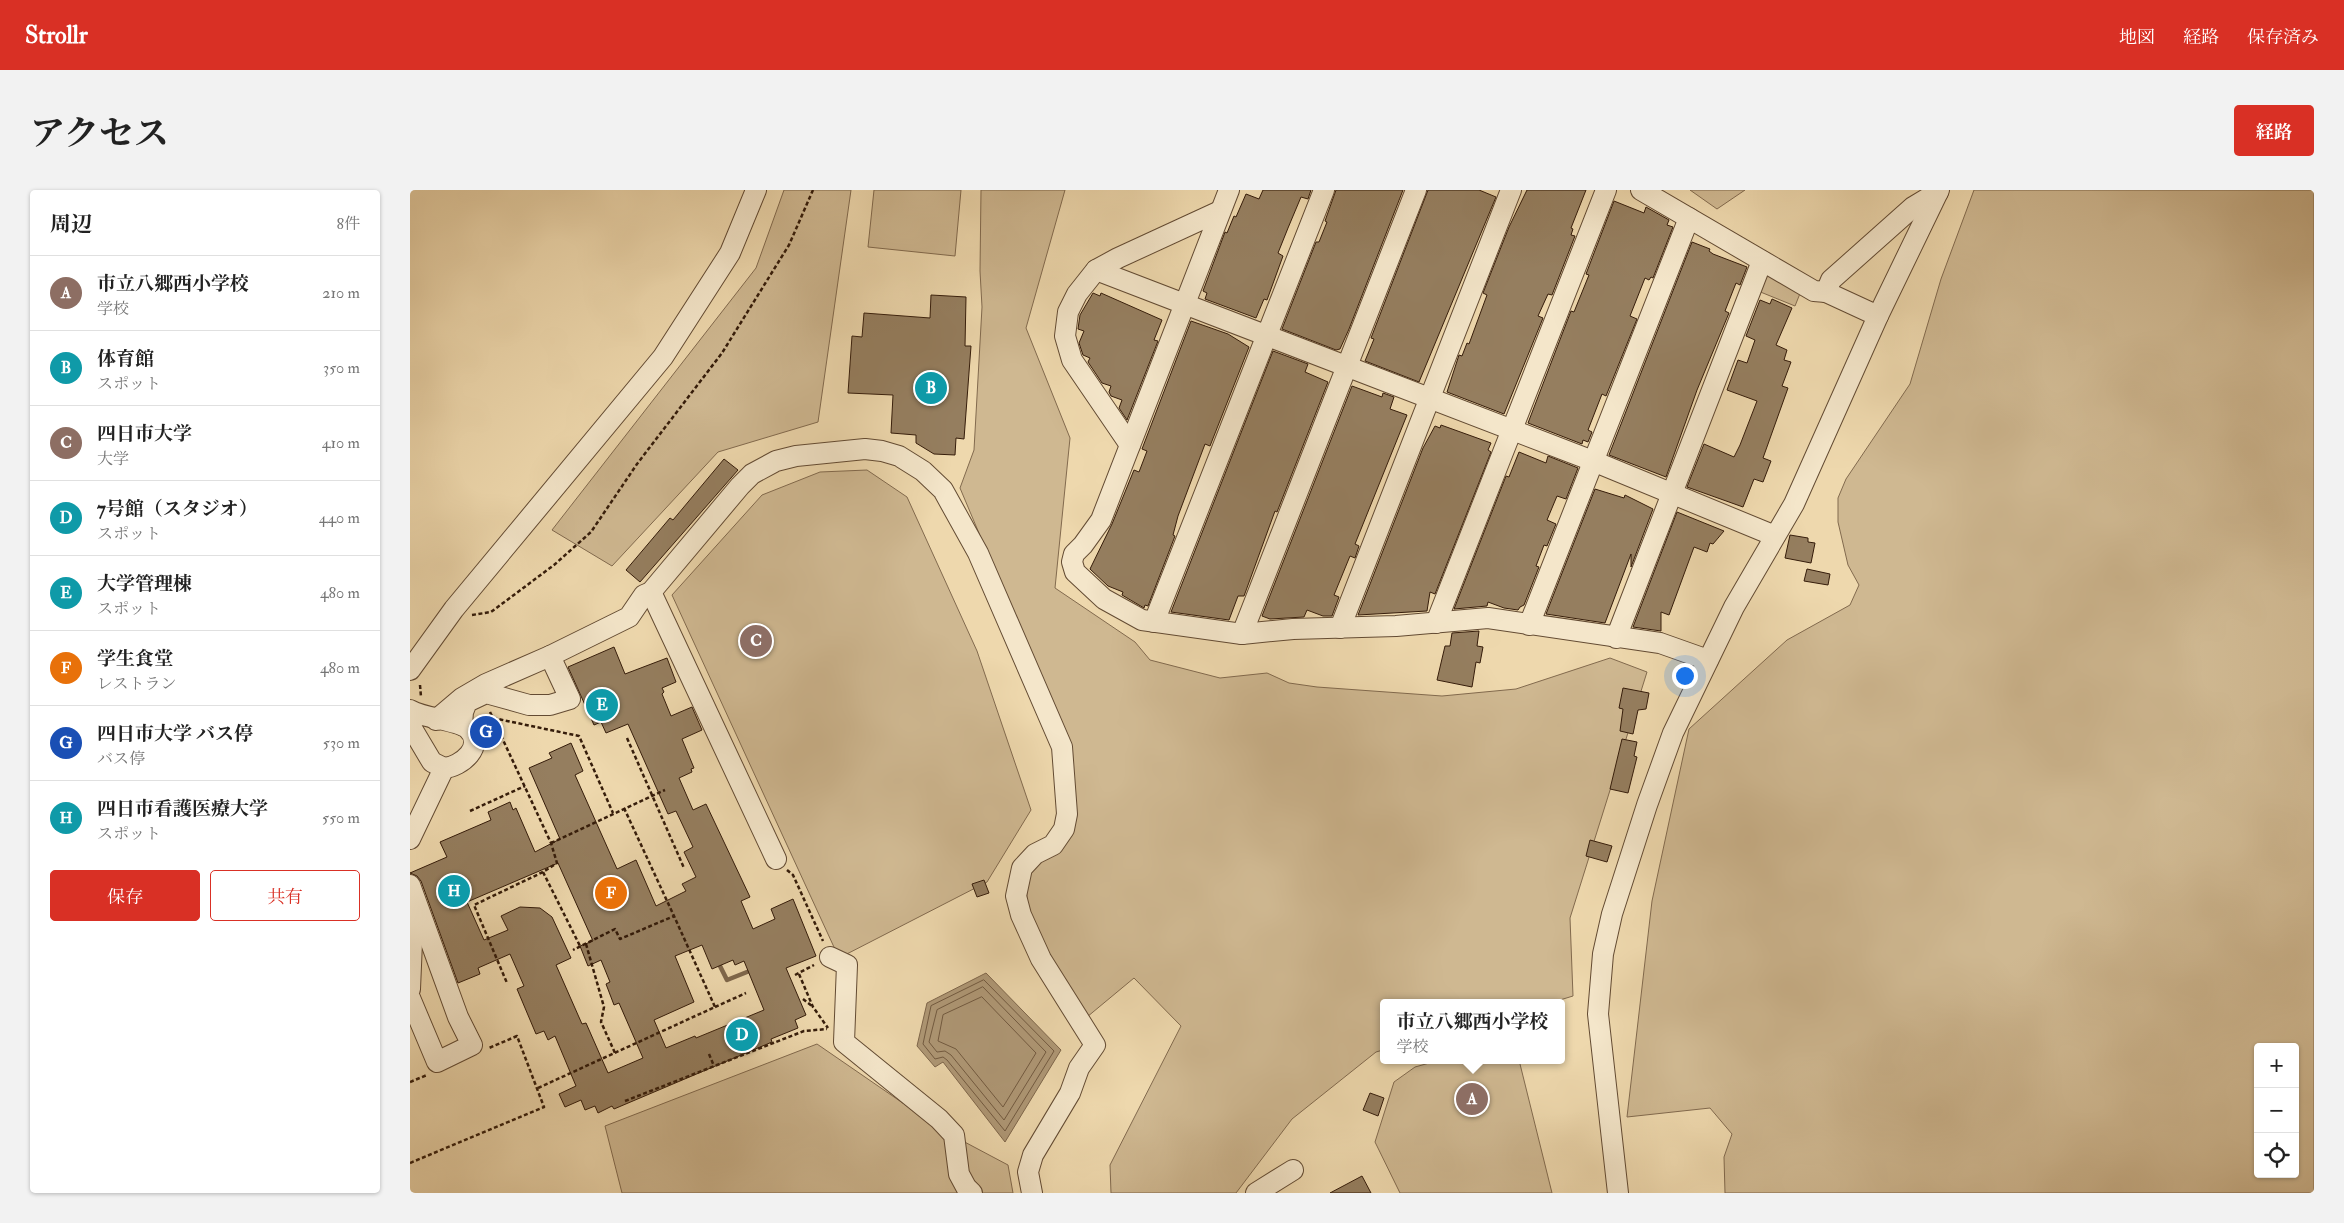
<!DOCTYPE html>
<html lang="ja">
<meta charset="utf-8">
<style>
:root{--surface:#fff;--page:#f2f2f2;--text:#222;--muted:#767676;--line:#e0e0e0;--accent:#d93025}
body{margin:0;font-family:"IM FELL Double Pica","Noto Serif JP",serif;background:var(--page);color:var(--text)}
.controls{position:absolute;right:15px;bottom:15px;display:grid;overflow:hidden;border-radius:5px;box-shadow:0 1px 4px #0004}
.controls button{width:45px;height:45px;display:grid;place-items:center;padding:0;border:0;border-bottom:1px solid var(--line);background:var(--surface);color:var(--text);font:25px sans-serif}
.you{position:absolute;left:1274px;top:485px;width:18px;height:18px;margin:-12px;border:4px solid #fff;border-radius:50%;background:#1a73e8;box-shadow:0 0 0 8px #1a73e833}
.badge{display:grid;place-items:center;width:32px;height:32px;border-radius:50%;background:var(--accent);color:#fff;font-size:16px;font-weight:700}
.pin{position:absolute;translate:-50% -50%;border:2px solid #fff;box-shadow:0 1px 5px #0006}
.popup{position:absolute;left:970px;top:809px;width:185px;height:65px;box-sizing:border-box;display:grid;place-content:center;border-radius:5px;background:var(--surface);filter:drop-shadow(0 1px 4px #0005);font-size:16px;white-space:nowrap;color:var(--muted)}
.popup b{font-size:19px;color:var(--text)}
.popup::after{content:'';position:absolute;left:50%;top:100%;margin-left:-10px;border:10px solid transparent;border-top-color:var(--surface)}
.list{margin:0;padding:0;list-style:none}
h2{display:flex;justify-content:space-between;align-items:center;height:65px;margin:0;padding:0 20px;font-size:21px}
h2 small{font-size:16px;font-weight:400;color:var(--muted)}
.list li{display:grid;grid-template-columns:32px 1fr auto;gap:15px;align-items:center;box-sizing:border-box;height:75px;padding:0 20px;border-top:1px solid var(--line)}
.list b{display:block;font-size:19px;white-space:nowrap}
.list p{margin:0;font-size:16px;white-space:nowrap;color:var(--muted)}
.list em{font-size:16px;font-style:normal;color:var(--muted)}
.actions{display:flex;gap:10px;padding:15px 20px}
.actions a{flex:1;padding:11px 0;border:1px solid var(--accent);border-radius:5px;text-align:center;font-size:18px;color:var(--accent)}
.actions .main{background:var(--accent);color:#fff}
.icon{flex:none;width:28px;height:28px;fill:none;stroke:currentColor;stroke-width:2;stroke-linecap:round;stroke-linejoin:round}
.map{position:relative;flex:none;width:1904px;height:1003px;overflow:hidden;border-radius:5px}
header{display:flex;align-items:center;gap:30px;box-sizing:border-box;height:70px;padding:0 25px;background:var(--accent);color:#fff}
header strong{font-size:24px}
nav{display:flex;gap:28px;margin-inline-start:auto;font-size:18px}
.intro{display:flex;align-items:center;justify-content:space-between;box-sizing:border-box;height:120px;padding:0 30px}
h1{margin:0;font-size:35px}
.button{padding:12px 22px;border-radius:5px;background:var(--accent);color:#fff;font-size:18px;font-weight:700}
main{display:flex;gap:30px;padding:0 30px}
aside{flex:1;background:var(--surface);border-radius:5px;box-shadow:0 1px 4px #0004}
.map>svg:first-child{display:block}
.green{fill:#cfb891;stroke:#826a4e;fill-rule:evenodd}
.water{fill:#af9876;stroke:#7e664b}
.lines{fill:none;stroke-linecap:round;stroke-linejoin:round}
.shore{stroke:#725a40;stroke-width:1}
.stream{stroke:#7e664b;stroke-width:4.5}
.building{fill:#957e5f;stroke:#351c0a;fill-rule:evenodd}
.minor-casing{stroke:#634b33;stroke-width:22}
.path{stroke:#351c0a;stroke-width:2.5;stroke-dasharray:4 2.5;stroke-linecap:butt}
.minor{stroke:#f4e6ca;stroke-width:20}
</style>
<header>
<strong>Strollr</strong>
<nav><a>地図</a><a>経路</a><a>保存済み</a></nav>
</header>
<div class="intro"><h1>アクセス</h1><a class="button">経路</a></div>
<main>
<aside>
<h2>周辺<small>8件</small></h2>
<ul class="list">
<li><span class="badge" style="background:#8d6e63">A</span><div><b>市立八郷西小学校</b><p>学校</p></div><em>210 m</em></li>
<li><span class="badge" style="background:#0f9aa8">B</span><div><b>体育館</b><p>スポット</p></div><em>350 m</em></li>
<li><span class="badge" style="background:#8d6e63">C</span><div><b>四日市大学</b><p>大学</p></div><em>410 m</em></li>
<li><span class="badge" style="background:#0f9aa8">D</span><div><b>7号館（スタジオ）</b><p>スポット</p></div><em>440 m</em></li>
<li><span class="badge" style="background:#0f9aa8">E</span><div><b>大学管理棟</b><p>スポット</p></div><em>480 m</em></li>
<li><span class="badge" style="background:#e8710a">F</span><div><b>学生食堂</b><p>レストラン</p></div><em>480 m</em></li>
<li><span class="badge" style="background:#1a4fb4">G</span><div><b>四日市大学 バス停</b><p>バス停</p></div><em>530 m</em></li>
<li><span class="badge" style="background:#0f9aa8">H</span><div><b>四日市看護医療大学</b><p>スポット</p></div><em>550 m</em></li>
</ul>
<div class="actions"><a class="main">保存</a><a>共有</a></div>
</aside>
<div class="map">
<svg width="1904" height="1003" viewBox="0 0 1904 1003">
<rect width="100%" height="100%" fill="#eed8ad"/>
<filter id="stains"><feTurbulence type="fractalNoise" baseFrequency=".004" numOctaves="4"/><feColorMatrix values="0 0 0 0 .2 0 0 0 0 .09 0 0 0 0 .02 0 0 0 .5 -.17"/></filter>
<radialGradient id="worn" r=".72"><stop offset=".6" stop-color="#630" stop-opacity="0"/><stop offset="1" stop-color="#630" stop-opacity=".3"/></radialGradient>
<!-- green -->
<g class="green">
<path d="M 374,0 L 441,0 L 408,232 L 308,262 L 202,376 L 142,340 L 346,78 Z"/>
<path d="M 464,0 L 551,0 L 545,66 L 458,57 Z"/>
<path d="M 571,0 L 655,0 L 616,138 L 660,248 L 645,398 L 725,452 L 740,470 L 810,488 L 857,483 L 879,493 L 907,497 L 1032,506 L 1106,499 L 1200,468 L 1237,482 L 1160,728 L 1163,806 L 1140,813 L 973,813 L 973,860 L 966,862 L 882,929 L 826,1003 L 701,1003 L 700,975 L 771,836 L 724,788 L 677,827 C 652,790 602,728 621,681 C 625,670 638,666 648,661 L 659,557 L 550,298 L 564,260 L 572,117 L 570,81 Z"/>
<path d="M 1280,0 L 1335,0 L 1307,19 Z"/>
<path d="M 1564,0 L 1904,0 L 1904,1003 L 1315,1003 L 1314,967 L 1322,944 L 1300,918 L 1217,927 L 1242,711 L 1279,539 L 1377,450 L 1440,415 L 1449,395 L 1438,375 L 1428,332 L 1428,308 L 1436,289 L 1500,194 L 1531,89 ZM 1848,857 L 1885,857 L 1885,984 L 1848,984 Z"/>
<path d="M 1356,83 L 1391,101 L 1385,116 L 1348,101 Z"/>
<path d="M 457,280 L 497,307 L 567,461 L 621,620 L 577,692 L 429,768 L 262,405 L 352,305 L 410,282 Z"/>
<path d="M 407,854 L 532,940 L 598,975 L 603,1003 L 212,1003 L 195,936 Z"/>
<path d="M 1030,870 L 1109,870 L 1142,1003 L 990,1003 L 965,952 L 984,892 L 1005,877 Z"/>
</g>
<!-- water -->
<path class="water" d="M 576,783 L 651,860 L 595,952 L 533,872 L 525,877 L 507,856 L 517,813 Z"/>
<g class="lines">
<!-- shore -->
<g class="shore">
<path d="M 574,790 L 644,861 L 595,941 L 537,870 L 533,867 L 525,869 L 513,854 L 521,816 Z"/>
<path d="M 573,797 L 636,862 L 594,930 L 541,865 L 535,861 L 527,862 L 519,852 L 527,820 Z"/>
<path d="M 572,807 L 626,863 L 593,917 L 546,859 L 528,851 L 533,825 Z"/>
</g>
<!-- stream -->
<path class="stream" d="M 308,772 L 317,790 L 342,780"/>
</g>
<!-- building -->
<g class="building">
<path d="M 853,0 L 901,0 L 898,9 L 891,7 L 878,38 L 868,63 L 873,66 L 857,110 L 854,109 L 846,128 L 795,109 L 797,103 L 793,101 L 815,42 L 817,43 L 824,26 L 826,27 L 836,4 L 849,9 Z"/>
<path d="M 926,0 L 993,0 L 939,139 L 930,159 L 926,160 L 872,139 L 906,52 L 909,52 L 917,32 L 915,31 Z"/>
<path d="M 1018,0 L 1069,0 L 1086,7 L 1009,192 L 955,171 L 964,149 L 961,148 Z"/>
<path d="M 1117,0 L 1176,0 L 1161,38 L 1163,39 L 1161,45 L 1165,46 L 1142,105 L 1138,104 L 1128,126 L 1133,128 L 1094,224 L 1037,202 L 1049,165 L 1052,166 L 1057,153 L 1059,154 L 1077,105 L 1073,103 L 1099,37 Z"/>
<path d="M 1204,11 L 1234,23 L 1236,17 L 1259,30 L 1257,35 L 1263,37 L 1243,88 L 1241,87 L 1239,90 L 1235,88 L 1220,126 L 1227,129 L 1196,206 L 1192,204 L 1178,240 L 1182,242 L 1178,252 L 1173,250 L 1172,254 L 1118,233 L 1161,121 L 1164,122 L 1179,85 L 1176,84 Z"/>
<path d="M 1282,52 L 1300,59 L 1299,61 L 1303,64 L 1337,77 L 1330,95 L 1326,93 L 1315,121 L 1319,123 L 1287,200 L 1256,287 L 1199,265 Z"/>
<path d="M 683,103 L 690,106 L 691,103 L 752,130 L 744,150 L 748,151 L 717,230 L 709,218 L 712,210 L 701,206 L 699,202 L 701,196 L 692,193 L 678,172 L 680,168 L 673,165 L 669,153 L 674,141 L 668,139 L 670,125 Z"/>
<path d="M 521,105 L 556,107 L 555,156 L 561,156 L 554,249 L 546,248 L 545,265 L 524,264 L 506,253 L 506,245 L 481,243 L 483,205 L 438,203 L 442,146 L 452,147 L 454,123 L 520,128 Z"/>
<path d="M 1362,109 L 1382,118 L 1366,155 L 1377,160 L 1374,170 L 1381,172 L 1372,196 L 1378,198 L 1353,268 L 1361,271 L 1353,292 L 1344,289 L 1333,317 L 1277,297 L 1294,254 L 1324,267 L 1330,255 L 1347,211 L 1317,200 L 1328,170 L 1337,173 L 1345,150 L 1336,146 L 1350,110 L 1360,114 Z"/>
<path d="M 781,131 L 818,144 L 839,157 L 800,256 L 795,254 L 768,326 L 763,345 L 765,346 L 738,416 L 735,415 L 734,418 L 712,405 L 713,402 L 698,396 L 680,379 L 702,334 L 724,280 L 729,282 L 737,261 L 732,259 Z"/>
<path d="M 863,161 L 898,174 L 895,182 L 918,192 L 867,322 L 865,321 L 834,406 L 828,406 L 819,430 L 761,422 Z"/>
<path d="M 942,196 L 972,207 L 973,203 L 984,207 L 980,219 L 997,225 L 945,354 L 949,356 L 945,368 L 940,366 L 924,405 L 929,407 L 922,426 L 913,426 L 897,420 L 894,427 L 860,429 L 852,426 Z"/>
<path d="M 1031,235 L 1081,253 L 1078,260 L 1081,262 L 1025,404 L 1020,402 L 1017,421 L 948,425 L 1013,258 L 1025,236 L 1030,238 Z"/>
<path d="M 1109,262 L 1136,273 L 1138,266 L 1168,278 L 1156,309 L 1147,306 L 1137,330 L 1146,334 L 1137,356 L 1134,355 L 1126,376 L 1129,377 L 1114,415 L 1110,417 L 1108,420 L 1094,418 L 1078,412 L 1077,416 L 1044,419 L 1096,286 L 1099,287 Z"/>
<path d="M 314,269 L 328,280 L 230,392 L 216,380 L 260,328 L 263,330 Z"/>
<path d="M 1185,299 L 1214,308 L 1215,305 L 1243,319 L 1221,377 L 1221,364 L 1195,433 L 1136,424 Z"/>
<path d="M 1267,322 L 1314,341 L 1303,354 L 1300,353 L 1297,362 L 1284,357 L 1259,425 L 1251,422 L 1251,441 L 1223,437 Z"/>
<path d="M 1380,345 L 1398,348 L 1398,352 L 1405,353 L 1401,373 L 1375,368 Z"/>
<path d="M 1397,379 L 1420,384 L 1418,395 L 1394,391 Z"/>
<path d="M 1069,441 L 1067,456 L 1073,457 L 1070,473 L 1066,472 L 1062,497 L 1027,490 L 1035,456 L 1040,456 L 1042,443 Z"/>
<path d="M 204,457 L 215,484 L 257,468 L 266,492 L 252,498 L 254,502 L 252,504 L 261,526 L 282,517 L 292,540 L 272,549 L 284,578 L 281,579 L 282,582 L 269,588 L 283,620 L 296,614 L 340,707 L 331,711 L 343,739 L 365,729 L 361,719 L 383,709 L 406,766 L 376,778 L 396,825 L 385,830 L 388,838 L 361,849 L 362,852 L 204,919 L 202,916 L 188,923 L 185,916 L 175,920 L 171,910 L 155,917 L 149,904 L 166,896 L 145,846 L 138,850 L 134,841 L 126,844 L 107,799 L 114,796 L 100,764 L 68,778 L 70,784 L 48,793 L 11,691 L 7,686 L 0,683 L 37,667 L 30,652 L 81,630 L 78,622 L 100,612 L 103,620 L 106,618 L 125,662 L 150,649 L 119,578 L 142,568 L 139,563 L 161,553 L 173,581 L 165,585 L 207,679 L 226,670 L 246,716 L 276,701 L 272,694 L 286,687 L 274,662 L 283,657 L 266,621 L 258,624 L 218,534 L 196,543 L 191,532 L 184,535 L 158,477 ZM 148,673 L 183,751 L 170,756 L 178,776 L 191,770 L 200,792 L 196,794 L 204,815 L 209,813 L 233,868 L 198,883 L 176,833 L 172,834 L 146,775 L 161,768 L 142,727 L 130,718 L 110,717 L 91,726 L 98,740 L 74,750 L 57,712 ZM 292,755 L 302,779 L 323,770 L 325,775 L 334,771 L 354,820 L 286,848 L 285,846 L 256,858 L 244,830 L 284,812 L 265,766 Z"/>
<path d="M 1213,498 L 1239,503 L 1236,519 L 1228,520 L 1223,544 L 1210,541 L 1213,519 L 1209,518 Z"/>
<path d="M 1212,549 L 1227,552 L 1224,566 L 1227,567 L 1218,603 L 1200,599 Z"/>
<path d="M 1180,650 L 1202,656 L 1197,672 L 1176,666 Z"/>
<path d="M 574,690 L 579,703 L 567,707 L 562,694 Z"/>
<path d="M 960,903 L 974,908 L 968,926 L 953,920 Z"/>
<path d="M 952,986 L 961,1003 L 920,1003 Z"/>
</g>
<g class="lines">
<!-- minor casing -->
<g class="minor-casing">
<g id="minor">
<path d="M 819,0 L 691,330 L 673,355 L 664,364 L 662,372 L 665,382 L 694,409 L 732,430 L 832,444 L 883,439 L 986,436 L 1078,428 L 1250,453 L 1298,470"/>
<path d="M 1231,0 L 1404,101 L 1416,102 L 1468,126"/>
<path d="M 686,80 L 1183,271 L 1365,346"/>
<path d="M 1416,102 L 1421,90 L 1503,17 L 1528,2"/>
<path d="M 720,255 L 662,170 L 655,146 L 658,122 L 667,104 L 686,80 L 708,68 L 810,21"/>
<path d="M 241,402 L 366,669"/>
<path d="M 744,432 L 914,0"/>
<path d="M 1026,433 L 1196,0"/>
<path d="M 1119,435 L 1279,28"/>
<path d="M 930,438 L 1101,0"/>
<path d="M 832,444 L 1006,0"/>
<path d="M 1206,448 L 1352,71"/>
<path d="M 140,466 L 219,427 L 234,405 L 241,402 L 330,296 L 342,284 L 366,271 L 386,266 L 455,259 L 472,261 L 489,266 L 513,281 L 533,300 L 568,363 L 652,557 L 657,624 L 654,639 L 643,655 L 625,664 L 612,678 L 606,706 L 611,725 L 631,769 L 685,855 L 669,878 L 660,903 L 623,965 L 618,982 L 622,1003"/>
<path d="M 0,480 L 44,419 L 253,167 L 320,63 L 346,0"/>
<path d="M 0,520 C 15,529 49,530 58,539 C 76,556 51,577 34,578 L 22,572 L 0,535"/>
<path d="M 26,530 L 52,508 L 76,494 L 140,466 L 160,509 L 140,515 L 119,515 L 76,503 L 57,512 L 53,522 L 52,535"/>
<path d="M 0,649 L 34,578"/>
<path d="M 0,695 L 48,827 L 62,855 L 27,872 L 0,808"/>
<path d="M 0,719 L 3,728 L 0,799"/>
<path d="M 420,767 L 437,775 L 434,852 L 529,929 L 544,945 L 549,984 L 556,997 L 562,1003"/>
<path d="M 846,1003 L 883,980"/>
<path d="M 1208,1003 L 1188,824 L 1193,764 L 1202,724 L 1237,615 L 1263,543 L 1324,417 L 1384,314 L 1468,126 L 1529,0"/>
</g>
</g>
<!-- path -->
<g class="path">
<path d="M 62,425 L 81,422 L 144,375 L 181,342 L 227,274 L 312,163 L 379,55 L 403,0"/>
<path d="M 10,495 L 11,507"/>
<path d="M 80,522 L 141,653 L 147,673 L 133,682 L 64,715 L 97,793"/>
<path d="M 83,528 L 169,546 L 203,623"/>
<path d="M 217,548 L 274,678"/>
<path d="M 214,618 L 264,726"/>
<path d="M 60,621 L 115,596"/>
<path d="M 141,653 L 255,600"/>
<path d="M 377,680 L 383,685 L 413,751"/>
<path d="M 133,682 L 170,756"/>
<path d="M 176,754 L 194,817 L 191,832 L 205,863"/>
<path d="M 389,784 L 403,817 L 418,838"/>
<path d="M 385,785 L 404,775"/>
<path d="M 393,809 L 402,816"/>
<path d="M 305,817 L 336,803"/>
<path d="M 299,864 L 304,876"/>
<path d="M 0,892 L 17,885"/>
<path d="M 128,898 L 305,817 L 264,726 L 210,749 L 205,739 L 163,760"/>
<path d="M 215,911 L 394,841 L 417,839"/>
<path d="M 0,973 L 134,917 L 107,846 L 79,858"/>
</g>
<!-- minor -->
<use href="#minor" class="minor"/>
</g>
<rect width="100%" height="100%" filter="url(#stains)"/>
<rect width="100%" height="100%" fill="url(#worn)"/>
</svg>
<div class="controls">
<button>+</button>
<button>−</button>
<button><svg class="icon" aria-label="locate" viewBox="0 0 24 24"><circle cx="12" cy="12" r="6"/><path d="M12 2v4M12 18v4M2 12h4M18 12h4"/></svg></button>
</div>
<div class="you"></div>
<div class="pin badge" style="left:1062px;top:909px;background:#8d6e63">A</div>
<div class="popup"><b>市立八郷西小学校</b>学校</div>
<div class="pin badge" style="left:521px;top:198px;background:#0f9aa8">B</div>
<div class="pin badge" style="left:346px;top:451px;background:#8d6e63">C</div>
<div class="pin badge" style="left:332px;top:845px;background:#0f9aa8">D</div>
<div class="pin badge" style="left:192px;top:515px;background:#0f9aa8">E</div>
<div class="pin badge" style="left:201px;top:703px;background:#e8710a">F</div>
<div class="pin badge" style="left:76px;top:542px;background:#1a4fb4">G</div>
<div class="pin badge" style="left:44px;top:701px;background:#0f9aa8">H</div>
</div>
</main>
